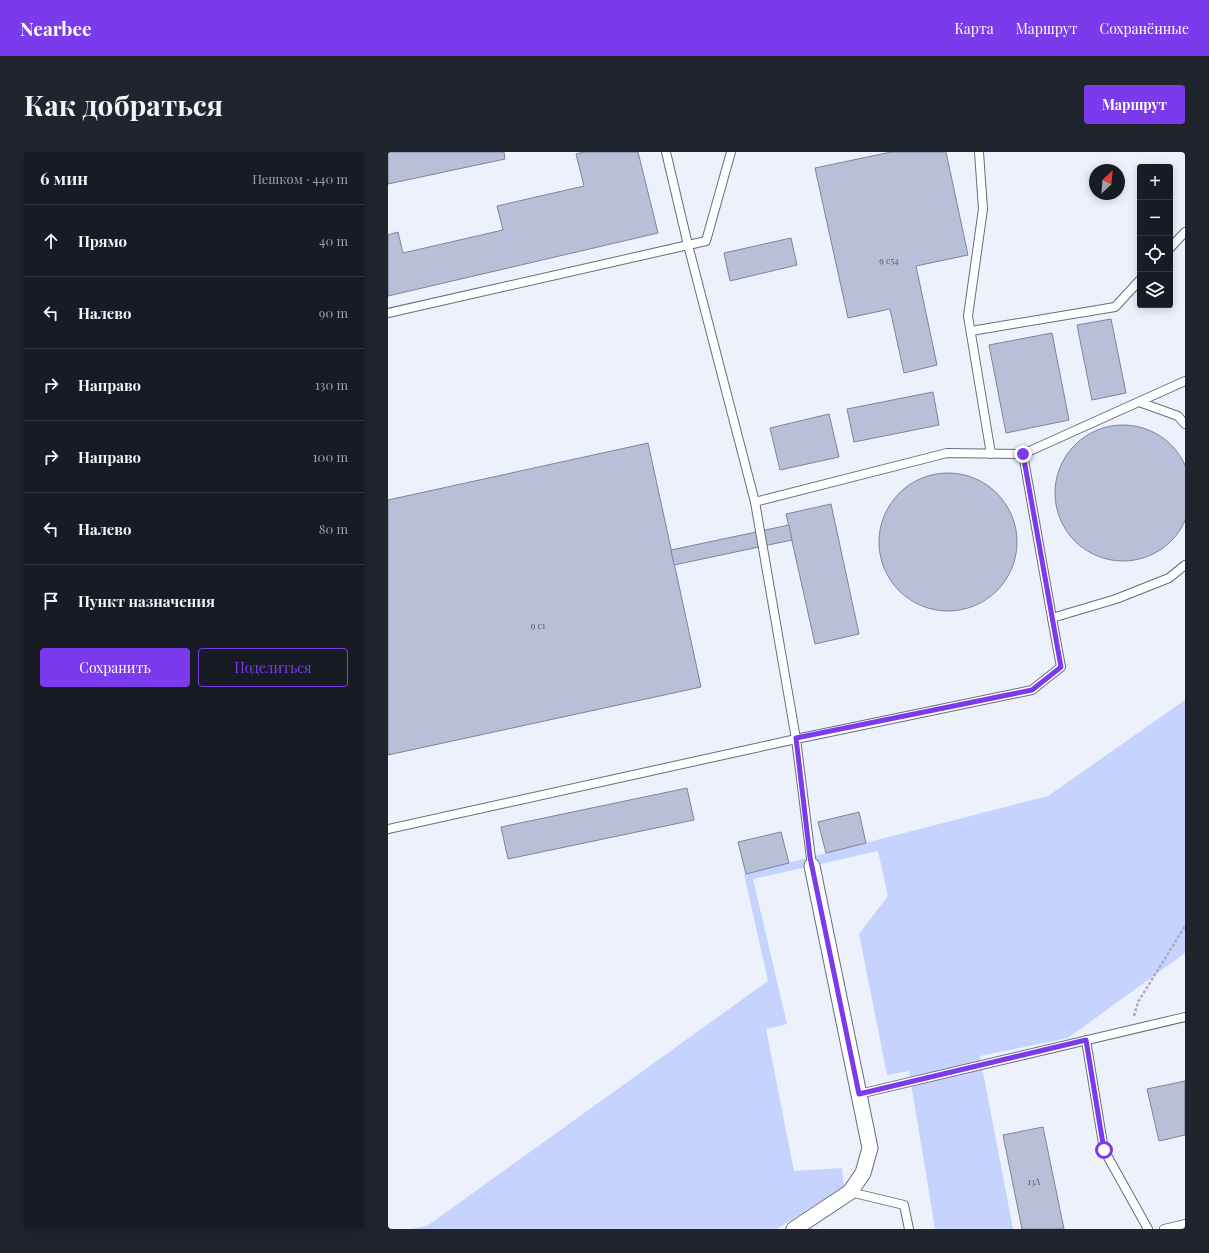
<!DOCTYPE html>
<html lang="ru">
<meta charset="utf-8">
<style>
:root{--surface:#171b24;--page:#20242c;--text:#f1f3f6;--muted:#9ea1a6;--line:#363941;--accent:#7c3aed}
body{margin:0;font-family:"Playfair Display",serif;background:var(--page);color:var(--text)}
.controls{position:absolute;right:12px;top:12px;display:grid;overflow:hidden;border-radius:4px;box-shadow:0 2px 10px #0003}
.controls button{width:36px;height:36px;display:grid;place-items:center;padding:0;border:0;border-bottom:1px solid var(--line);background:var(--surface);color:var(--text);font:20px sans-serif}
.compass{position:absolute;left:701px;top:12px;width:36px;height:36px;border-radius:50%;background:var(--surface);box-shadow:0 2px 10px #0003;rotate:26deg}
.stop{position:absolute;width:12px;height:12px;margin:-9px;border:3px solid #7c3aed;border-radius:50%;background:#fff}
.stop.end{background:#7c3aed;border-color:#fff;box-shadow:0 1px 4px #0008}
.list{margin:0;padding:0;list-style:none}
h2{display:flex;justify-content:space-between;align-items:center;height:52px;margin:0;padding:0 16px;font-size:17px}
h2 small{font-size:13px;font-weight:400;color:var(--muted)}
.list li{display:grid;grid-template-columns:26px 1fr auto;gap:12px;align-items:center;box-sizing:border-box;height:72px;padding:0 16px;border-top:1px solid var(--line)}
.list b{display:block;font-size:15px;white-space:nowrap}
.list em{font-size:13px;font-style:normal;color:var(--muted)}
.actions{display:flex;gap:8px;padding:12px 16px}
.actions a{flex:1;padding:9px 0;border:1px solid var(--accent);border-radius:4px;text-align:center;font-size:14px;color:var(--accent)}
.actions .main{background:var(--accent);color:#fff}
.icon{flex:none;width:22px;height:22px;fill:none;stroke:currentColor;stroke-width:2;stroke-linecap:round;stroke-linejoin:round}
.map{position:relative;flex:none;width:797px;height:1077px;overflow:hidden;border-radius:4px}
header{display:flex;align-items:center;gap:24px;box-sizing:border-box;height:56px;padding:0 20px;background:var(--accent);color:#fff}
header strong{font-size:19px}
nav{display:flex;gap:22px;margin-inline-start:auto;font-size:14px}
.intro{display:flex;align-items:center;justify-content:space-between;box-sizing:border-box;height:96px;padding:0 24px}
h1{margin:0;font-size:28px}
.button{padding:10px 18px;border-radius:4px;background:var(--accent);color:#fff;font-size:14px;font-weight:700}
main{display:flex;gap:24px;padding:0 24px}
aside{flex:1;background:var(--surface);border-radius:4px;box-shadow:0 2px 10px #0003}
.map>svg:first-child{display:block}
.green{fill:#c6d3ff}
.building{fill:#b8c0d9;stroke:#7d859c}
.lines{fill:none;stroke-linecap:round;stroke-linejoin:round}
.service-casing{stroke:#666d83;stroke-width:10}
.minor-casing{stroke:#666d83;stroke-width:17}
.path{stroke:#a9adb7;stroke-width:2.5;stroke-dasharray:3 2;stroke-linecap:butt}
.service{stroke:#fff;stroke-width:8}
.minor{stroke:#fff;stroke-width:15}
.route{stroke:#7c3aed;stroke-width:5}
.labels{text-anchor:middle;stroke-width:4;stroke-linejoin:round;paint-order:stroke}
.number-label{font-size:9px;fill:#545967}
</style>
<header>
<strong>Nearbee</strong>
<nav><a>Карта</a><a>Маршрут</a><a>Сохранённые</a></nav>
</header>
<div class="intro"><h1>Как добраться</h1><a class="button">Маршрут</a></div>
<main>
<aside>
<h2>6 мин<small>Пешком · 440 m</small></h2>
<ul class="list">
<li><svg class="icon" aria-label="ahead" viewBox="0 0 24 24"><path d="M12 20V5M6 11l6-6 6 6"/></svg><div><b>Прямо</b></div><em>40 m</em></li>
<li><svg class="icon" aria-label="left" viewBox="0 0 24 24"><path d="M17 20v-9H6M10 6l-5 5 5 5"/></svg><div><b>Налево</b></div><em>90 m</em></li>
<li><svg class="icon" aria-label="right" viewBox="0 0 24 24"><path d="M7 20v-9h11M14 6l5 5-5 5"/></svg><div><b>Направо</b></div><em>130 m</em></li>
<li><svg class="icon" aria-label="right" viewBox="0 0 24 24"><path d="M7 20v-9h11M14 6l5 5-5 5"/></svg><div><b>Направо</b></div><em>100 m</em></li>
<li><svg class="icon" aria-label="left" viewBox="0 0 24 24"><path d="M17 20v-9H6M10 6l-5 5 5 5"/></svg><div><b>Налево</b></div><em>80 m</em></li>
<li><svg class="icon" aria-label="arrive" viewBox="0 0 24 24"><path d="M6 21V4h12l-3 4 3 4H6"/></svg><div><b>Пункт назначения</b></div></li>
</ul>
<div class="actions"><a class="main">Сохранить</a><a>Поделиться</a></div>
</aside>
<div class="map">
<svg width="797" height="1077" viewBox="0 0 797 1077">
<rect width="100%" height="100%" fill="#edf1fb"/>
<!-- green -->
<path class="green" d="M 797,548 L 797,801 L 680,886 L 592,904 L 625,1077 L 547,1077 L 521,919 L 499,923 L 471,782 L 500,744 L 490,699 L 365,727 L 399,872 L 378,877 L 406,1019 L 454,1016 L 456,1034 L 389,1077 L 24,1077 L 39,1074 L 380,829 L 356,722 L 660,644 Z"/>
<!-- building -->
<g class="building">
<path d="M 0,0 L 116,0 L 117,7 L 0,32 Z"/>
<path d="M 196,0 L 250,0 L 270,81 L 0,144 L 0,83 L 10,80 L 15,101 L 115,78 L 109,54 L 196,34 L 188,2 Z"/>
<path d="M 503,0 L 558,0 L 580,103 L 528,114 L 549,213 L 516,221 L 502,157 L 460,166 L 427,16 Z"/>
<path d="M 403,86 L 409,113 L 342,129 L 336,101 Z"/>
<path d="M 723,167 L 738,241 L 704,248 L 689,173 Z"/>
<path d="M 664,181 L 681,268 L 618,281 L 601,193 Z"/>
<path d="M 545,240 L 551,273 L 466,290 L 459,257 Z"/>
<path d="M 441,262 L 451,305 L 392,318 L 382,276 Z"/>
<circle cx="735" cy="341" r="68"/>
<path d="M 260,291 L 313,535 L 0,603 L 0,348 Z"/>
<circle cx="560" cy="390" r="69"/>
<path d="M 443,352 L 471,482 L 427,492 L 398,362 Z"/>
<path d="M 401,373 L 404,388 L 286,413 L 283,398 Z"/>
<path d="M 299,636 L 306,668 L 120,707 L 113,675 Z"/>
<path d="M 471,660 L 478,691 L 438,701 L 430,670 Z"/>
<path d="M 393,680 L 401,711 L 358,722 L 350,690 Z"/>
<path d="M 797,929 L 797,983 L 771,989 L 759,937 Z"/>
<path d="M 655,975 L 676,1077 L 634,1077 L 615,983 Z"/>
</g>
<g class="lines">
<!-- service casing -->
<g class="service-casing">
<g id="service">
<path d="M 278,0 L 300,93 L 367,350 L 408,587 L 424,714"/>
<path d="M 591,0 L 595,57 L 580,164 L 603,302"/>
<path d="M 782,96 L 797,80"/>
<path d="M 0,161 L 318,89 L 343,0"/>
<path d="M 583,179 L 727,155 L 752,128"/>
<path d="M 751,250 L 790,264 L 797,272"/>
<path d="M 635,302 L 664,466 L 728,447 L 781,426 L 797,413"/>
<path d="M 367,350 L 559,301 L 635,302 L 797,229"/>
<path d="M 0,677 L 408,587 L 644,538 L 673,515 L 664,466"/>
<path d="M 698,888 L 716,998 L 760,1077"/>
<path d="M 471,942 L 797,865"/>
<path d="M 462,1040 L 516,1053 L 521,1077"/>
<path d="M 776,1077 L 797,1072"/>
</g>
</g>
<!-- minor casing -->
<g class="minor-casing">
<path id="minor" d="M 406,1077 L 462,1040 L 475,1021 L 482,996 L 424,714"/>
</g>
<!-- path -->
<path class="path" d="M 746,864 L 750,850 L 797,774"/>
<!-- service -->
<use href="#service" class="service"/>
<!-- minor -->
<use href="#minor" class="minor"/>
</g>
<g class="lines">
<!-- route -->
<path class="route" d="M 635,302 L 673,515 L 644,538 L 408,586 L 422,705 L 471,942 L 698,888 L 716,998"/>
</g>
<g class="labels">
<!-- number labels -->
<g class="number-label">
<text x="501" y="112">9 с54</text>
<text x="150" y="477">9 с1</text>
<text x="646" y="1033">13А</text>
</g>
</g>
</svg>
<div class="controls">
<button>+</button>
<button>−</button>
<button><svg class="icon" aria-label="locate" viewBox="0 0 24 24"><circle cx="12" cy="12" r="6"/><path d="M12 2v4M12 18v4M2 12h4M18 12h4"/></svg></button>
<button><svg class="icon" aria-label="layers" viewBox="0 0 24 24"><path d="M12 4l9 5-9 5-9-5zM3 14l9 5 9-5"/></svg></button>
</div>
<svg class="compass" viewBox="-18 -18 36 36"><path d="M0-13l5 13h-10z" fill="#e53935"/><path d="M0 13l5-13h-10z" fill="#9ea1a6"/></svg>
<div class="stop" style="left:716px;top:998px"></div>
<div class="stop end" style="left:635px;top:302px"></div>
</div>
</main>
